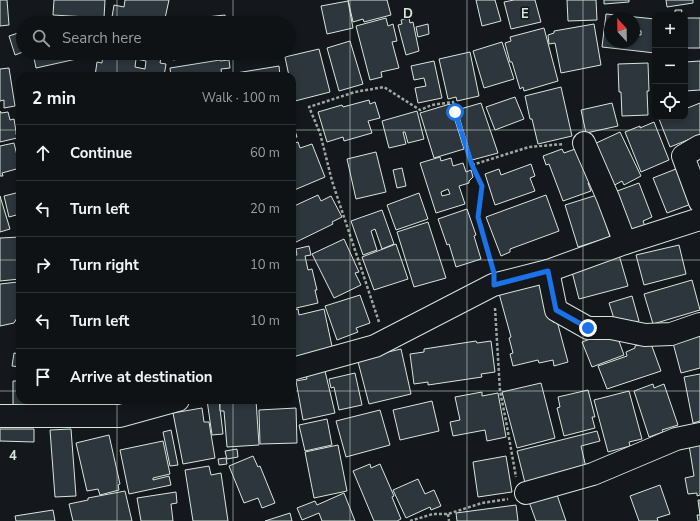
<!DOCTYPE html>
<meta charset="utf-8">
<style>
:root{--surface:#0f1215;--page:#181b1e;--text:#f1f3f6;--muted:#9b9ea0;--line:#2f3234}
body{margin:0;font-family:"Nunito Sans",sans-serif;background:var(--page);color:var(--text)}
.controls{position:absolute;right:12px;top:12px;display:grid;overflow:hidden;border-radius:8px;box-shadow:0 2px 6px #0003}
.controls button{width:36px;height:36px;display:grid;place-items:center;padding:0;border:0;border-bottom:1px solid var(--line);background:var(--surface);color:var(--text);font:20px sans-serif}
.compass{position:absolute;left:604px;top:12px;width:36px;height:36px;border-radius:50%;background:var(--surface);box-shadow:0 2px 6px #0003;rotate:338deg}
.stop{position:absolute;width:12px;height:12px;margin:-9px;border:3px solid #1a73e8;border-radius:50%;background:#fff}
.stop.end{background:#1a73e8;border-color:#fff;box-shadow:0 1px 4px #0008}
.list{margin:0;padding:0;list-style:none}
h2{display:flex;justify-content:space-between;align-items:center;height:52px;margin:0;padding:0 16px;font-size:17px}
h2 small{font-size:13px;font-weight:400;color:var(--muted)}
.list li{display:grid;grid-template-columns:26px 1fr auto;gap:12px;align-items:center;box-sizing:border-box;height:56px;padding:0 16px;border-top:1px solid var(--line)}
.list b{display:block;font-size:15px;white-space:nowrap}
.list em{font-size:13px;font-style:normal;color:var(--muted)}
.icon{flex:none;width:22px;height:22px;fill:none;stroke:currentColor;stroke-width:2;stroke-linecap:round;stroke-linejoin:round}
.map{position:relative;flex:none;width:700px;height:521px;overflow:hidden}
.search{position:absolute;background:var(--surface);box-shadow:0 2px 6px #0003;left:16px;top:16px;width:280px;height:44px;display:flex;align-items:center;gap:10px;box-sizing:border-box;padding:0 14px;border-radius:22px;color:var(--muted);font-size:15px}
.panel{position:absolute;background:var(--surface);box-shadow:0 2px 6px #0003;left:16px;top:72px;width:280px;height:332px;border-radius:12px}
.map>svg:first-child{display:block}
.building{fill:#2c363c;stroke:#d8e6dc;fill-rule:evenodd}
.lines{fill:none;stroke-linecap:round;stroke-linejoin:round}
.minor-casing{stroke:#d8e6dc;stroke-width:24}
.path{stroke:#9da8a2;stroke-width:2.5;stroke-dasharray:3 2;stroke-linecap:butt}
.minor{stroke:#14181c;stroke-width:22}
.route{stroke:#1a73e8;stroke-width:5}
.grid{fill:none;stroke:#d8e6dc;stroke-width:1;stroke-opacity:0.55}
.grid-label{font-size:13px;text-anchor:middle;font-weight:bold;fill:#d8e6dc;stroke:#14181c;stroke-width:3;stroke-linejoin:round;paint-order:stroke}
</style>
<div class="map">
<svg width="700" height="521" viewBox="0 0 700 521">
<rect width="100%" height="100%" fill="#14181c"/>
<!-- building -->
<g class="building">
<path d="M 0,0 L 7,0 L 9,25 L 0,26 Z"/>
<path d="M 54,0 L 105,0 L 104,18 L 53,15 Z"/>
<path d="M 125,0 L 169,0 L 164,23 L 124,23 L 125,19 L 112,17 L 114,5 L 124,7 Z"/>
<path d="M 348,0 L 387,0 L 391,15 L 364,22 L 363,19 L 353,22 Z"/>
<path d="M 476,0 L 495,0 L 501,21 L 482,26 Z"/>
<path d="M 514,0 L 535,0 L 541,22 L 511,29 L 504,2 Z"/>
<path d="M 567,0 L 596,0 L 597,20 L 568,21 Z"/>
<path d="M 604,0 L 629,0 L 629,2 L 604,4 Z"/>
<path d="M 666,0 L 693,0 L 693,3 L 667,7 Z"/>
<path d="M 348,1 L 353,28 L 327,34 L 321,6 Z"/>
<path d="M 675,10 L 682,10 L 681,15 L 675,15 Z"/>
<path d="M 606,14 L 655,19 L 655,53 L 602,47 ZM 610,18 L 634,18 L 634,30 L 641,31 L 641,35 L 634,34 L 634,42 L 610,42 Z"/>
<path d="M 225,15 L 226,23 L 198,23 L 197,18 Z"/>
<path d="M 82,18 L 83,23 L 68,23 L 67,21 Z"/>
<path d="M 197,18 L 198,23 L 168,23 Z"/>
<path d="M 236,18 L 279,18 L 280,23 L 236,23 Z"/>
<path d="M 386,18 L 388,26 L 393,24 L 397,41 L 392,42 L 399,68 L 381,72 L 382,77 L 370,80 L 356,26 Z"/>
<path d="M 409,18 L 410,23 L 413,22 L 419,51 L 406,55 L 398,25 L 402,24 L 401,20 Z"/>
<path d="M 685,18 L 700,18 L 700,48 L 685,48 L 685,34 L 687,34 L 687,30 L 685,30 Z"/>
<path d="M 55,19 L 56,23 L 35,23 Z"/>
<path d="M 428,24 L 429,34 L 418,37 L 416,27 Z"/>
<path d="M 594,24 L 601,65 L 561,73 L 555,43 L 549,44 L 548,35 L 554,33 L 554,31 Z"/>
<path d="M 544,28 L 558,81 L 524,91 L 523,87 L 520,89 L 512,62 L 510,62 L 505,43 L 511,41 L 510,37 Z"/>
<path d="M 21,32 L 23,37 L 23,52 L 15,55 L 9,36 Z"/>
<path d="M 350,41 L 363,84 L 339,91 L 327,48 Z"/>
<path d="M 502,42 L 514,79 L 484,88 L 473,51 Z"/>
<path d="M 319,49 L 330,92 L 295,101 L 292,87 L 292,76 L 289,76 L 285,57 Z"/>
<path d="M 470,52 L 479,96 L 457,101 L 456,97 L 448,99 L 439,59 Z"/>
<path d="M 33,53 L 89,53 L 90,56 L 36,68 Z"/>
<path d="M 103,53 L 162,53 L 160,63 L 166,64 L 164,76 L 95,76 L 97,62 L 102,63 ZM 136,59 L 146,61 L 145,69 L 135,67 Z"/>
<path d="M 172,53 L 202,53 L 203,55 L 173,60 Z"/>
<path d="M 220,60 L 220,61 L 229,60 L 230,68 L 221,69 L 222,76 L 171,76 L 170,68 Z"/>
<path d="M 434,61 L 442,98 L 418,103 L 415,88 L 426,86 L 424,78 L 414,80 L 411,66 Z"/>
<path d="M 700,61 L 700,90 L 685,91 L 685,62 Z"/>
<path d="M 648,63 L 649,91 L 647,91 L 648,115 L 622,116 L 621,92 L 619,92 L 618,64 Z"/>
<path d="M 279,66 L 280,76 L 231,76 L 230,74 Z"/>
<path d="M 9,68 L 15,106 L 4,108 L 4,100 L 0,101 L 0,69 Z"/>
<path d="M 561,87 L 572,136 L 538,144 L 532,119 L 530,119 L 525,96 Z"/>
<path d="M 515,97 L 524,119 L 495,130 L 486,107 Z"/>
<path d="M 369,100 L 370,104 L 375,102 L 380,118 L 368,121 L 372,133 L 344,141 L 343,137 L 327,142 L 318,112 L 342,105 L 343,107 Z"/>
<path d="M 481,103 L 498,153 L 472,160 L 457,110 Z"/>
<path d="M 612,103 L 618,126 L 586,133 L 581,110 Z"/>
<path d="M 700,103 L 700,135 L 670,147 L 659,119 L 664,117 L 685,117 L 685,109 Z"/>
<path d="M 450,104 L 464,149 L 434,158 L 420,113 Z"/>
<path d="M 0,111 L 1,113 L 8,112 L 10,120 L 14,119 L 17,138 L 0,142 Z"/>
<path d="M 417,111 L 424,139 L 408,143 L 405,132 L 403,132 L 406,144 L 389,148 L 382,121 Z"/>
<path d="M 292,121 L 297,137 L 292,138 Z"/>
<path d="M 654,122 L 669,160 L 641,172 L 625,132 L 640,126 L 640,128 Z"/>
<path d="M 620,132 L 641,176 L 624,185 L 622,181 L 611,187 L 592,145 Z"/>
<path d="M 16,133 L 20,133 L 20,162 L 17,138 Z"/>
<path d="M 298,142 L 300,148 L 312,144 L 325,177 L 292,191 L 292,144 Z"/>
<path d="M 14,143 L 20,168 L 2,173 L 3,176 L 0,176 L 0,146 Z"/>
<path d="M 578,148 L 591,182 L 588,183 L 591,191 L 563,201 L 549,164 L 546,165 L 543,156 L 562,149 L 564,153 Z"/>
<path d="M 376,152 L 386,192 L 356,199 L 347,159 Z"/>
<path d="M 440,157 L 441,161 L 451,158 L 453,166 L 463,163 L 466,172 L 471,170 L 473,177 L 469,181 L 469,183 L 459,186 L 465,204 L 436,213 L 420,163 ZM 448,189 L 450,194 L 442,196 L 441,192 Z"/>
<path d="M 531,164 L 535,176 L 530,178 L 535,191 L 495,205 L 485,174 L 499,169 L 501,175 Z"/>
<path d="M 681,167 L 694,203 L 667,213 L 653,178 Z"/>
<path d="M 402,168 L 406,186 L 397,188 L 393,170 Z"/>
<path d="M 639,183 L 652,217 L 643,221 L 646,229 L 625,237 L 609,194 Z"/>
<path d="M 20,192 L 20,214 L 9,217 L 4,196 Z"/>
<path d="M 419,193 L 428,219 L 396,230 L 387,205 Z"/>
<path d="M 318,195 L 321,201 L 331,196 L 342,217 L 332,222 L 333,224 L 292,244 L 292,207 Z"/>
<path d="M 546,195 L 559,231 L 510,249 L 510,252 L 501,256 L 486,217 Z"/>
<path d="M 597,195 L 610,237 L 578,247 L 565,205 Z"/>
<path d="M 0,196 L 10,229 L 0,232 Z"/>
<path d="M 467,209 L 476,235 L 474,236 L 481,259 L 456,267 L 449,244 L 447,245 L 438,219 Z"/>
<path d="M 382,210 L 394,244 L 382,249 L 375,229 L 371,231 L 377,250 L 363,255 L 351,221 Z"/>
<path d="M 428,222 L 446,278 L 414,287 L 397,232 Z"/>
<path d="M 20,237 L 20,279 L 0,281 L 0,238 Z"/>
<path d="M 344,239 L 359,272 L 355,273 L 361,285 L 334,298 L 312,254 Z"/>
<path d="M 396,244 L 408,279 L 374,290 L 362,257 Z"/>
<path d="M 679,245 L 686,274 L 644,285 L 636,255 Z"/>
<path d="M 309,246 L 311,255 L 305,256 L 308,270 L 312,269 L 317,290 L 315,290 L 318,303 L 292,309 L 292,256 L 297,255 L 296,249 Z"/>
<path d="M 619,255 L 628,286 L 579,299 L 571,268 Z"/>
<path d="M 543,278 L 546,297 L 553,322 L 557,321 L 568,362 L 554,366 L 553,360 L 539,363 L 538,360 L 513,366 L 510,354 L 513,353 L 509,338 L 511,337 L 498,290 Z"/>
<path d="M 692,280 L 700,310 L 653,324 L 644,294 Z"/>
<path d="M 18,282 L 20,283 L 20,316 L 18,316 L 14,323 L 0,326 L 0,284 Z"/>
<path d="M 360,295 L 370,323 L 356,328 L 358,332 L 337,340 L 325,306 Z"/>
<path d="M 632,296 L 639,321 L 617,328 L 609,303 Z"/>
<path d="M 298,309 L 299,315 L 324,309 L 333,351 L 292,361 L 292,311 Z"/>
<path d="M 615,330 L 624,355 L 592,367 L 582,342 Z"/>
<path d="M 700,334 L 700,368 L 681,373 L 673,343 Z"/>
<path d="M 476,341 L 477,343 L 491,341 L 495,372 L 481,374 L 482,377 L 428,385 L 428,382 L 414,384 L 410,354 L 424,352 L 424,349 Z"/>
<path d="M 650,341 L 661,371 L 607,389 L 598,366 L 627,356 L 626,352 L 635,348 L 635,346 Z"/>
<path d="M 401,349 L 411,394 L 369,404 L 357,358 L 371,356 Z"/>
<path d="M 14,353 L 20,354 L 20,367 L 12,366 Z"/>
<path d="M 325,371 L 335,413 L 303,420 L 296,381 L 307,379 L 306,375 Z"/>
<path d="M 355,373 L 362,405 L 339,410 L 334,387 L 331,388 L 329,379 Z"/>
<path d="M 700,374 L 700,421 L 693,423 L 684,377 Z"/>
<path d="M 13,381 L 20,381 L 20,400 L 61,400 L 61,410 L 13,411 Z"/>
<path d="M 541,383 L 555,438 L 517,448 L 502,392 Z"/>
<path d="M 653,384 L 654,388 L 664,384 L 678,425 L 662,430 L 663,432 L 649,437 L 634,391 Z"/>
<path d="M 588,390 L 595,417 L 592,417 L 595,428 L 564,436 L 557,408 L 560,407 L 558,397 Z"/>
<path d="M 629,391 L 642,439 L 629,442 L 630,446 L 608,452 L 594,400 Z"/>
<path d="M 482,392 L 482,396 L 498,393 L 506,437 L 487,441 L 485,430 L 453,436 L 450,422 L 460,420 L 455,397 Z"/>
<path d="M 70,400 L 111,400 L 112,407 L 91,410 L 91,405 L 71,408 Z"/>
<path d="M 207,400 L 219,400 L 223,434 L 212,435 Z"/>
<path d="M 220,400 L 256,400 L 259,445 L 227,447 L 224,411 L 220,411 Z"/>
<path d="M 432,401 L 439,431 L 400,440 L 393,410 Z"/>
<path d="M 202,408 L 204,422 L 209,422 L 215,458 L 183,464 L 173,413 Z"/>
<path d="M 296,408 L 297,443 L 260,444 L 259,410 Z"/>
<path d="M 380,410 L 390,445 L 346,457 L 336,421 Z"/>
<path d="M 327,419 L 332,445 L 305,451 L 299,425 Z"/>
<path d="M 0,429 L 34,429 L 34,442 L 0,441 Z"/>
<path d="M 71,429 L 76,496 L 55,497 L 50,430 Z"/>
<path d="M 171,430 L 178,465 L 170,466 L 163,432 Z"/>
<path d="M 597,431 L 600,441 L 581,446 L 587,472 L 526,487 L 517,451 Z"/>
<path d="M 109,435 L 120,484 L 118,485 L 119,490 L 100,495 L 98,489 L 87,491 L 76,443 Z"/>
<path d="M 163,441 L 170,474 L 153,478 L 153,480 L 169,476 L 171,485 L 129,494 L 120,450 Z"/>
<path d="M 700,443 L 700,495 L 697,496 L 697,493 L 688,494 L 685,478 L 694,476 L 689,445 Z"/>
<path d="M 338,445 L 347,491 L 314,498 L 305,452 Z"/>
<path d="M 237,449 L 238,457 L 227,459 L 225,451 Z"/>
<path d="M 253,456 L 258,467 L 260,466 L 275,503 L 262,508 L 258,498 L 244,503 L 229,466 Z"/>
<path d="M 506,456 L 512,492 L 478,497 L 473,462 Z"/>
<path d="M 226,458 L 227,464 L 219,465 L 218,459 Z"/>
<path d="M 370,464 L 371,468 L 380,464 L 394,496 L 392,497 L 401,519 L 397,521 L 374,521 L 353,471 Z"/>
<path d="M 209,466 L 211,475 L 221,473 L 228,521 L 193,521 L 185,470 Z"/>
<path d="M 418,479 L 425,494 L 434,490 L 441,506 L 431,510 L 430,507 L 406,518 L 393,490 Z"/>
<path d="M 660,485 L 670,514 L 657,518 L 658,521 L 639,521 L 630,496 Z"/>
<path d="M 555,489 L 566,521 L 536,521 L 528,499 Z"/>
<path d="M 125,491 L 132,521 L 73,521 L 69,504 L 88,500 L 88,498 Z"/>
<path d="M 176,492 L 177,503 L 171,504 L 173,521 L 141,521 L 137,498 Z"/>
<path d="M 344,493 L 355,521 L 322,521 L 319,513 L 302,520 L 297,508 L 315,501 L 317,505 Z"/>
<path d="M 698,500 L 700,500 L 700,521 L 698,521 L 697,515 L 700,515 Z"/>
<path d="M 516,505 L 518,521 L 457,521 L 456,513 Z"/>
<path d="M 53,510 L 55,521 L 16,521 L 15,516 Z"/>
<path d="M 290,513 L 292,521 L 265,521 Z"/>
</g>
<g class="lines">
<!-- minor casing -->
<g class="minor-casing">
<g id="minor">
<path d="M 584,143 L 608,198 L 625,243"/>
<path d="M 700,146 L 683,156 L 700,202"/>
<path d="M 548,271 L 556,310 L 588,328 L 611,328 L 645,335 L 671,334 L 700,324"/>
<path d="M 292,369 L 375,346 L 493,285 L 548,271 L 625,243 L 700,219"/>
<path d="M 0,416 L 120,416 L 178,400"/>
<path d="M 526,493 L 593,474 L 676,439 L 700,434"/>
</g>
</g>
<!-- path -->
<g class="path">
<path d="M 472,165 L 529,147 L 564,144"/>
<path d="M 495,308 L 500,391 L 506,421 L 516,477"/>
<path d="M 379,322 L 332,181 L 320,133 L 309,107 L 355,92 L 384,87 L 420,110 L 432,105 L 453,102 L 472,165 L 482,186 L 478,217 L 492,265"/>
<path d="M 448,514 L 449,521"/>
<path d="M 410,521 L 433,514 L 448,514 L 482,503 L 508,499"/>
</g>
<!-- minor -->
<use href="#minor" class="minor"/>
</g>
<g class="lines">
<!-- route -->
<path class="route" d="M 455,112 L 472,165 L 482,186 L 478,217 L 494,273 L 494,285 L 548,271 L 556,310 L 588,328"/>
</g>
<!-- grid -->
<path class="grid" d="M 117,0 L 117,23M 233,0 L 233,23M 350,0 L 350,521M 467,0 L 467,521M 583,0 L 583,521M 117,53 L 117,76M 233,53 L 233,76M 0,130 L 20,130M 292,130 L 700,130M 0,260 L 20,260M 292,260 L 700,260M 0,391 L 20,391M 292,391 L 700,391M 117,400 L 117,521M 233,400 L 233,521"/>
<g class="grid-label">
<text x="408" y="18">D</text>
<text x="525" y="18">E</text>
<text x="13" y="460">4</text>
</g>
</svg>
<div class="controls">
<button>+</button>
<button>−</button>
<button><svg class="icon" aria-label="locate" viewBox="0 0 24 24"><circle cx="12" cy="12" r="6"/><path d="M12 2v4M12 18v4M2 12h4M18 12h4"/></svg></button>
</div>
<svg class="compass" viewBox="-18 -18 36 36"><path d="M0-13l5 13h-10z" fill="#e53935"/><path d="M0 13l5-13h-10z" fill="#9b9ea0"/></svg>
<div class="stop" style="left:455px;top:112px"></div>
<div class="stop end" style="left:588px;top:328px"></div>
<div class="search"><svg class="icon" aria-label="search" viewBox="0 0 24 24"><circle cx="10" cy="10" r="6"/><path d="M15 15l6 6"/></svg>Search here</div>
<section class="panel">
<h2>2 min<small>Walk · 100 m</small></h2>
<ul class="list">
<li><svg class="icon" aria-label="ahead" viewBox="0 0 24 24"><path d="M12 20V5M6 11l6-6 6 6"/></svg><div><b>Continue</b></div><em>60 m</em></li>
<li><svg class="icon" aria-label="left" viewBox="0 0 24 24"><path d="M17 20v-9H6M10 6l-5 5 5 5"/></svg><div><b>Turn left</b></div><em>20 m</em></li>
<li><svg class="icon" aria-label="right" viewBox="0 0 24 24"><path d="M7 20v-9h11M14 6l5 5-5 5"/></svg><div><b>Turn right</b></div><em>10 m</em></li>
<li><svg class="icon" aria-label="left" viewBox="0 0 24 24"><path d="M17 20v-9H6M10 6l-5 5 5 5"/></svg><div><b>Turn left</b></div><em>10 m</em></li>
<li><svg class="icon" aria-label="arrive" viewBox="0 0 24 24"><path d="M6 21V4h12l-3 4 3 4H6"/></svg><div><b>Arrive at destination</b></div></li>
</ul>
</section>
</div>
